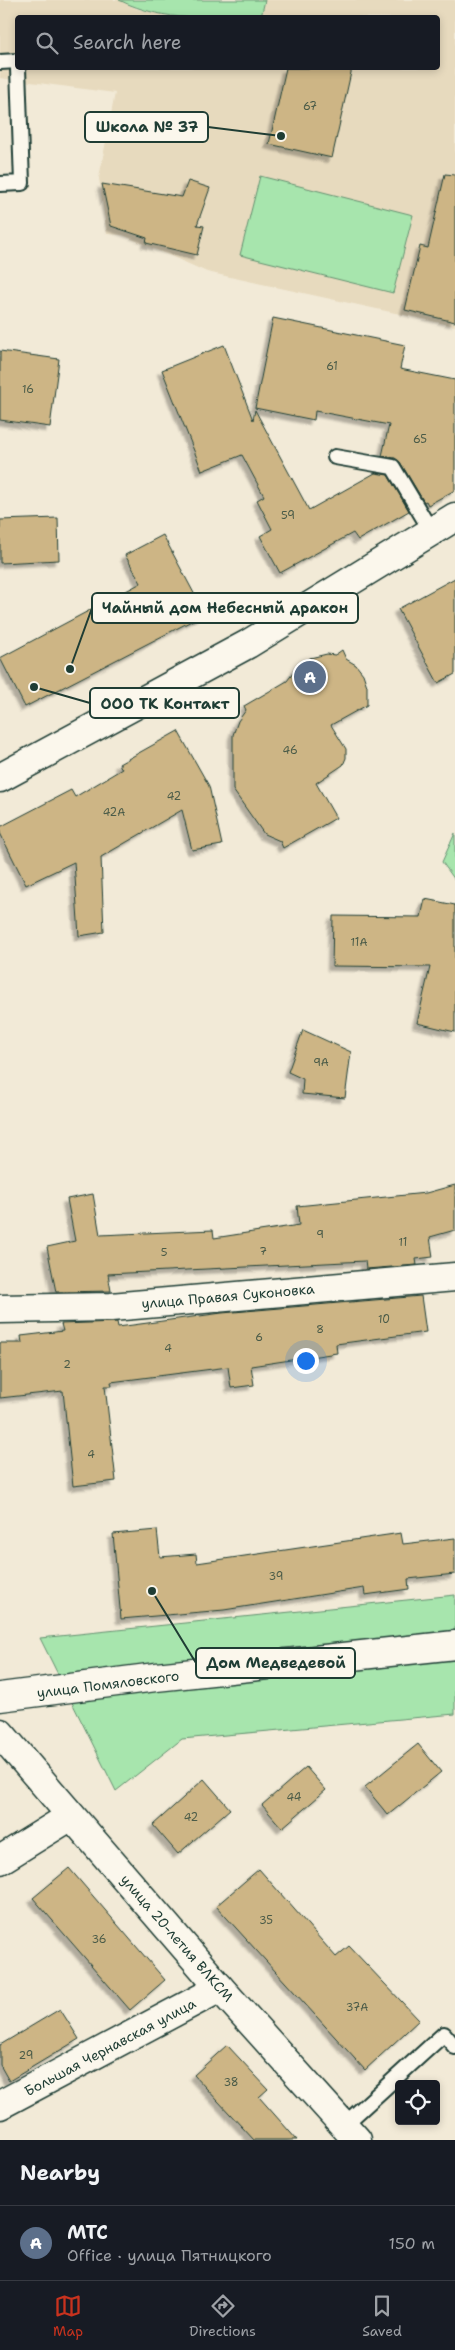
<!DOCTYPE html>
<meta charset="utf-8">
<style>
:root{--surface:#171b24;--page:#242831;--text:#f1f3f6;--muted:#9ea1a6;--line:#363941;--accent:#c8321e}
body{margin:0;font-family:"Shantell Sans",sans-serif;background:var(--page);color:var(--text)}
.controls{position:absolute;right:15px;bottom:15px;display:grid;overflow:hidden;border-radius:5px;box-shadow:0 2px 8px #0003}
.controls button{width:45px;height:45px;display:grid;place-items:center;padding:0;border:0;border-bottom:1px solid var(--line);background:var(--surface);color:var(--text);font:25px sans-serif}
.you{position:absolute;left:305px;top:1360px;width:18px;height:18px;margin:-12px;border:4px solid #fff;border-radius:50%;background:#1a73e8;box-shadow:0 0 0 8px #1a73e833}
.badge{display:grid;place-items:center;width:32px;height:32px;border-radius:50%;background:var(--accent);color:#fff;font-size:16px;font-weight:700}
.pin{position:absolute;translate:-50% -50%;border:2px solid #fff;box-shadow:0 1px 5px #0006}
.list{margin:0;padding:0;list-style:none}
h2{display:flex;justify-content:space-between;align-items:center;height:65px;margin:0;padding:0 20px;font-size:21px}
h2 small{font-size:16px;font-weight:400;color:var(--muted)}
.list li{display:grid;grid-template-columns:32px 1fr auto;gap:15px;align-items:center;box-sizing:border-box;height:75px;padding:0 20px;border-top:1px solid var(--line)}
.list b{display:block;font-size:19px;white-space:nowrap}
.list p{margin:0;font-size:16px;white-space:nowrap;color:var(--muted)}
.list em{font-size:16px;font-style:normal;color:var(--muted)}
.icon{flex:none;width:28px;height:28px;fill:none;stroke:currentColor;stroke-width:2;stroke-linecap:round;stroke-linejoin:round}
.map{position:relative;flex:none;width:455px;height:2140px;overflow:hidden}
.search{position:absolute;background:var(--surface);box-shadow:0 2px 8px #0003;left:15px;right:15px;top:15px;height:55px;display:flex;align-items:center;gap:12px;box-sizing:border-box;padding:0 18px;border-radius:5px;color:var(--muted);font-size:19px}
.sheet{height:140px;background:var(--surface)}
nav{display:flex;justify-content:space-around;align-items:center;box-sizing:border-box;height:70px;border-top:1px solid var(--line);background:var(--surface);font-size:14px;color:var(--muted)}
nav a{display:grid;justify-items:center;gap:2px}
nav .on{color:var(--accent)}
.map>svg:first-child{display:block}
.built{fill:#e7dabe}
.green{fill:#a7e5ad;stroke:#639170}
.building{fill:#cdb585;stroke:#1f3d34;filter:url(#shadow)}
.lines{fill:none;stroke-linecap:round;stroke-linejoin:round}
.lane-casing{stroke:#1f3d34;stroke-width:18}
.street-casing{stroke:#1f3d34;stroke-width:31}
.secondary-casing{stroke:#1f3d34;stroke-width:31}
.lane{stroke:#fbf7ec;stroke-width:14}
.street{stroke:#fbf7ec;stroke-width:28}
.secondary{stroke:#fbf7ec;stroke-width:28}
.labels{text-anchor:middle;stroke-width:5;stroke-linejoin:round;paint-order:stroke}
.number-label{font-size:11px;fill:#4a5b48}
.street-label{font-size:14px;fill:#1f3d34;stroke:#fbf7ec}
.leader{fill:none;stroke:#1f3d34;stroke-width:2}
.callout-dot{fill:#1f3d34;stroke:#fbf7ec;stroke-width:2}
.callout{fill:#fbf7ec;stroke:#1f3d34;stroke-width:2}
.callout-label{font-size:15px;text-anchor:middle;font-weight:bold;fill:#1f3d34}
</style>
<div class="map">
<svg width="455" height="2140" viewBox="0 0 455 2140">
<defs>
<filter id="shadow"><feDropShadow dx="-4.5" dy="4.5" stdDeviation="1" flood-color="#0004"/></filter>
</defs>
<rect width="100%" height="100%" fill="#f2ead7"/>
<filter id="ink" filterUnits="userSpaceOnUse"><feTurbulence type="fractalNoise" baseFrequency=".02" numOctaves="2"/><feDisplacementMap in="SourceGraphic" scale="10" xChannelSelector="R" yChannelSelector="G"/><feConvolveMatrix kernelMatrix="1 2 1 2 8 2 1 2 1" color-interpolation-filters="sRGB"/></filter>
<g filter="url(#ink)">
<!-- built -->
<path class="built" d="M 0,0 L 119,0 L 137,9 L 172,17 L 18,18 L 18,68 L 438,68 L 438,18 L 261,17 L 265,0 L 455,0 L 455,326 L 207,272 L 123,235 L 107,234 L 99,178 L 115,93 L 0,78 Z"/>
<!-- green -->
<g class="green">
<path d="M 119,0 L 265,0 L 261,17 C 210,18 166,23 119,0 Z"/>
<path d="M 260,176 L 413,215 L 393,293 L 240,255 Z"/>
<path d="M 455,833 L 455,880 L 442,862 Z"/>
<path d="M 455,1595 L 455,1714 L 182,1739 L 116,1791 L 40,1638 Z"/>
</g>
<!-- building -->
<g class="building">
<path d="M 286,68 L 352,68 L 332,158 L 269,144 Z"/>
<path d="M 445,174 L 455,175 L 455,322 L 405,310 L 420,246 L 428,248 Z"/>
<path d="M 188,181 L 210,188 L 197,225 L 204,226 L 197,255 L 146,243 L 147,238 L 111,226 L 102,184 L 182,197 Z"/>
<path d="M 273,318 L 405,345 L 400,369 L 455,380 L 455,490 L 428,505 L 426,501 L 424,502 L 400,462 L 395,458 L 382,456 L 389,425 L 315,411 L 314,420 L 255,408 Z"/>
<path d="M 224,345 L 253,420 L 255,410 L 309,510 L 375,473 L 388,475 L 409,511 L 358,540 L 353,533 L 280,573 L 260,536 L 272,529 L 257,500 L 264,496 L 242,455 L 202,471 L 162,370 Z"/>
<path d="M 0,351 L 59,359 L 50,427 L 0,420 Z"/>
<path d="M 58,518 L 59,560 L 0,563 L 0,520 Z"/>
<path d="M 163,535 L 205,614 L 25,707 L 0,658 L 141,583 L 125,555 Z"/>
<path d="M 455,578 L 455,674 L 438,683 L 398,609 Z"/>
<path d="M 342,650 L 346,659 L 356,665 L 363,674 L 367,686 L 367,705 L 331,725 L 346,749 L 346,758 L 343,765 L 316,783 L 336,818 L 283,848 L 280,841 L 264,834 L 233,790 L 233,735 L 238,721 L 246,710 L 244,706 L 287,681 L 300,664 L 310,658 L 327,654 L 335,655 Z"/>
<path d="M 178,731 L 209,786 L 222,845 L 192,850 L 182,810 L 101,857 L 104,932 L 79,936 L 74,862 L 26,885 L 0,833 L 0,827 L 71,790 L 75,797 L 122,769 L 119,764 Z"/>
<path d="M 425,899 L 455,905 L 455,1032 L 417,1023 L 430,967 L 332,966 L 333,916 L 421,917 Z"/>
<path d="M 303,1030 L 351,1052 L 345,1098 L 302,1094 L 303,1079 L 288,1072 Z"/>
<path d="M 455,1185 L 455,1230 L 430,1237 L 433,1257 L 416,1259 L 417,1265 L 366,1269 L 365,1261 L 108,1274 L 111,1291 L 56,1292 L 47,1247 L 75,1241 L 67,1199 L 93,1194 L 100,1235 L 213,1230 L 214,1238 L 299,1225 L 297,1206 L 426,1193 Z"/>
<path d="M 421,1296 L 426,1332 L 336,1344 L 337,1353 L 251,1366 L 254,1385 L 231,1388 L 228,1367 L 111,1382 L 112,1386 L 105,1386 L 116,1481 L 73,1486 L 63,1391 L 0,1398 L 0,1343 L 22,1343 L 21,1336 L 63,1331 L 61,1324 L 117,1322 L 118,1327 L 222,1313 Z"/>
<path d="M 157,1530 L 160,1557 L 196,1554 L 197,1563 L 401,1533 L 403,1544 L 455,1538 L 455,1574 L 408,1579 L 409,1589 L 365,1595 L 364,1588 L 224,1610 L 121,1619 L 113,1534 Z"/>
<path d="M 418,1744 L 441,1772 L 388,1815 L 365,1787 Z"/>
<path d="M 306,1767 L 326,1790 L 282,1828 L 262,1805 Z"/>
<path d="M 204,1779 L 230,1809 L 178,1854 L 153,1825 Z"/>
<path d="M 69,1868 L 165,1980 L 130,2010 L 33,1898 Z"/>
<path d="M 259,1869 L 336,1957 L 349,1946 L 419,2020 L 365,2070 L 216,1906 Z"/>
<path d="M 60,2009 L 79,2039 L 9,2081 L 0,2065 L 0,2045 Z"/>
<path d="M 227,2045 L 268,2089 L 259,2097 L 297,2140 L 254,2140 L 194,2075 Z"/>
</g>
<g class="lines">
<!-- lane casing -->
<g class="lane-casing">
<g id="lane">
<path d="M 0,62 L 18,61"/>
<path d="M 0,184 L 22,183 L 18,68"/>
<path d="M 335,457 L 393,467 L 431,531"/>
<path d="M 344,2125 L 444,2034 L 455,2047"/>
</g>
</g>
<!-- street casing -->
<g class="street-casing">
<g id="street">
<path d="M 0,1309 L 111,1307 L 455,1277"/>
<path d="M 0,1697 L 156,1677 L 455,1645"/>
<path d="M 0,1860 L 71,1816"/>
<path d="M 0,2105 L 220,1988"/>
</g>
</g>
<!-- secondary casing -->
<g class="secondary-casing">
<g id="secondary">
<path d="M 0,778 L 248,644 L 455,517"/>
<path d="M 0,1733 L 220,1988 L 357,2140"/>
</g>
</g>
<!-- lane -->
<use href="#lane" class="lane"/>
<!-- street -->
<use href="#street" class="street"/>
<!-- secondary -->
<use href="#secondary" class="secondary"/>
</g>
</g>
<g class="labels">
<!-- number labels -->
<g class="number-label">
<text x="310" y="110">67</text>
<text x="332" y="370">61</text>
<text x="28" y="393">16</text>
<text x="420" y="443">65</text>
<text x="288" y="519">59</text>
<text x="290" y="754">46</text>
<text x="174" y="800">42</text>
<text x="114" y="816">42А</text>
<text x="359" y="946">11А</text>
<text x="321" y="1066">9А</text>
<text x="320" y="1238">9</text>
<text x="403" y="1246">11</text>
<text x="263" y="1255">7</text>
<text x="164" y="1256">5</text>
<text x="384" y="1323">10</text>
<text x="320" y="1333">8</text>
<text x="259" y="1341">6</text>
<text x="168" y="1352">4</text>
<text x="67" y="1368">2</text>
<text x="91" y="1458">4</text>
<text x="276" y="1580">39</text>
<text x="294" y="1801">44</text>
<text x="191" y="1821">42</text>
<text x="266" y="1924">35</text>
<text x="99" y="1943">36</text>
<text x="357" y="2011">37А</text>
<text x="26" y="2059">29</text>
<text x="231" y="2086">38</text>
</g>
<!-- street labels -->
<g class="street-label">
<text transform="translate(228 1296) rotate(-5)" y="5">улица Правая Суконовка</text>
<text transform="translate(108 1684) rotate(-7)" y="5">улица Помяловского</text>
<text transform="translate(177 1938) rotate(49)" y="5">улица 20-летия ВЛКСМ</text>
<text transform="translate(110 2047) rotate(-28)" y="5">Большая Чернавская улица</text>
</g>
</g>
<!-- callouts -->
<path class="leader" d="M281 136L208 127M70 669L92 608M34 687L90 703M152 1591L196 1663"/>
<g class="callout-dot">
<circle cx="281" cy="136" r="5"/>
<circle cx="70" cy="669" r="5"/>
<circle cx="34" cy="687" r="5"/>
<circle cx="152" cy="1591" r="5"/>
</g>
<g class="callout">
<rect x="85" y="112" width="123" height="30" rx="5"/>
<rect x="92" y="593" width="266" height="30" rx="5"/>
<rect x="90" y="688" width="149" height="30" rx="5"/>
<rect x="196" y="1648" width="159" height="30" rx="5"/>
</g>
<g class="callout-label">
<text x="147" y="132">Школа № 37</text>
<text x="225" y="613">Чайный дом Небесный дракон</text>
<text x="165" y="709">ООО ТК Контакт</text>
<text x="276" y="1668">Дом Медведевой</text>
</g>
</svg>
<div class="controls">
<button><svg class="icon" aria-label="locate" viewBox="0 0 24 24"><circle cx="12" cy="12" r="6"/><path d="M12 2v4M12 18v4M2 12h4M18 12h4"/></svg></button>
</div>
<div class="you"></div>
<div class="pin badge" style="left:310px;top:677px;background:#5c6f8a">A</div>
<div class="search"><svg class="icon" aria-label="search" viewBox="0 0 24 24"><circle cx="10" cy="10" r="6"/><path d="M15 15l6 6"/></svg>Search here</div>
</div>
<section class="sheet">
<h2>Nearby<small></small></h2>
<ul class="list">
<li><span class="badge" style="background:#5c6f8a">A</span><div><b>МТС</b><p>Office · улица Пятницкого</p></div><em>150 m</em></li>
</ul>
</section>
<nav>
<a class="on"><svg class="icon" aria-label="map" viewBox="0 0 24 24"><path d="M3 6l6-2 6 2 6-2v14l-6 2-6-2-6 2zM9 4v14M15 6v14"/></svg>Map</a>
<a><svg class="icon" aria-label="directions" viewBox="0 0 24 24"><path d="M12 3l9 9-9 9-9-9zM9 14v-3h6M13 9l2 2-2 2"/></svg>Directions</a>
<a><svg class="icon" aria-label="saved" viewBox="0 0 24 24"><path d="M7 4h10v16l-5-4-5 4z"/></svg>Saved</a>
</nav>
